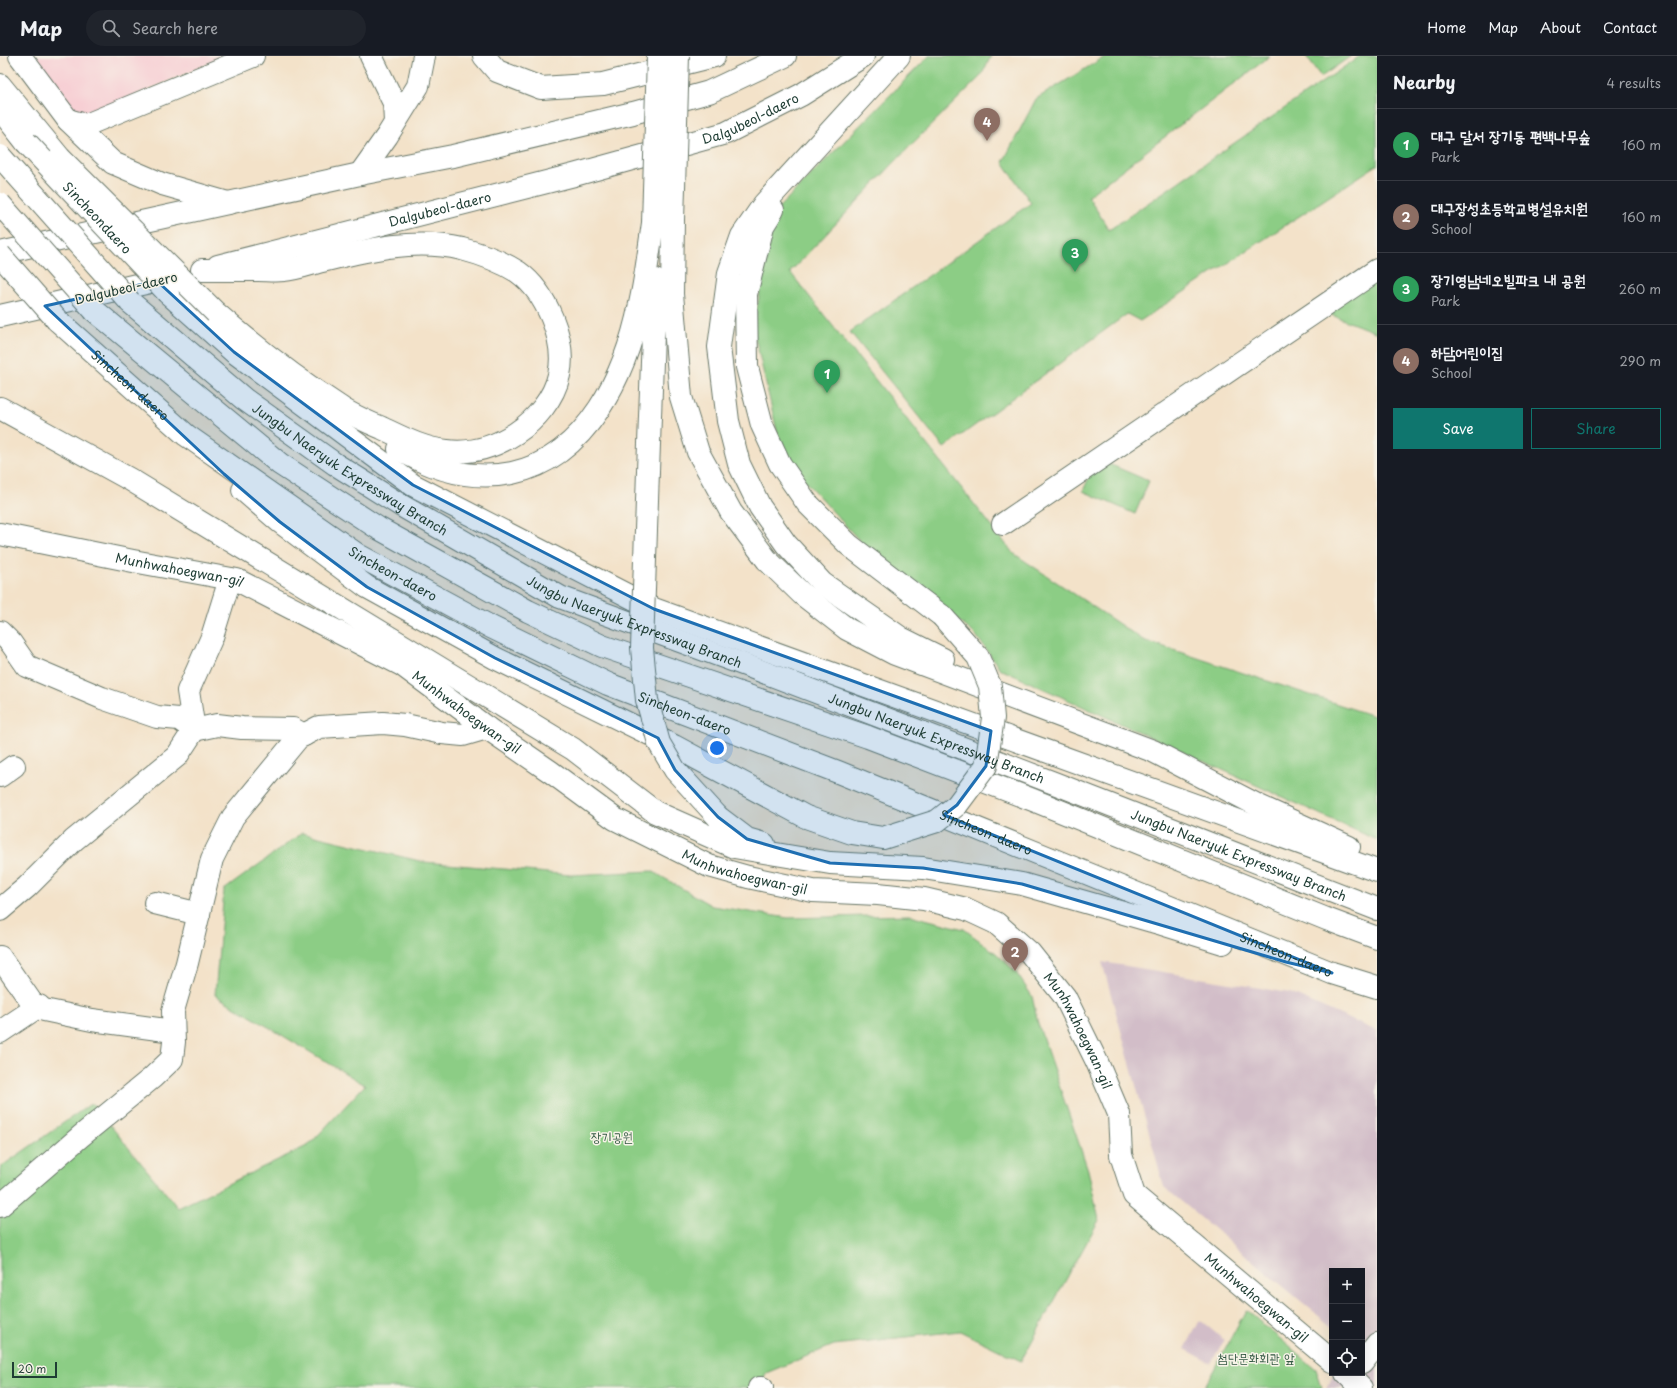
<!DOCTYPE html>
<meta charset="utf-8">
<style>
:root{--surface:#171b24;--page:#20242c;--text:#f1f3f6;--muted:#9ea1a6;--line:#363941;--accent:#0f766e}
body{margin:0;font-family:"Playpen Sans","Poor Story",sans-serif;background:var(--page);color:var(--text)}
.controls{position:absolute;right:12px;bottom:12px;display:grid;overflow:hidden;border-radius:0px;box-shadow:0 4px 16px #0002}
.controls button{width:36px;height:36px;display:grid;place-items:center;padding:0;border:0;border-bottom:1px solid var(--line);background:var(--surface);color:var(--text);font:20px sans-serif}
.scale{position:absolute;left:12px;bottom:10px;width:45px;box-sizing:border-box;padding-left:4px;border:2px solid #1f3d34;border-top:0;font-size:11px;line-height:14px;white-space:nowrap;color:#1f3d34;-webkit-text-stroke:3px #f7f3e8;paint-order:stroke}
.you{position:absolute;left:717px;top:692px;width:14px;height:14px;margin:-10px;border:3px solid #fff;border-radius:50%;background:#1a73e8;box-shadow:0 0 0 6px #1a73e833}
.badge{display:grid;place-items:center;width:26px;height:26px;border-radius:50%;background:var(--accent);color:#fff;font-size:13px;font-weight:700}
.pin{position:absolute;translate:-50% -33px;filter:drop-shadow(0 1px 2px #0008)}
.pin::after{content:'';position:absolute;top:21px;width:14px;height:12px;background:inherit;clip-path:polygon(0 0,100% 0,50% 100%)}
.list{margin:0;padding:0;list-style:none}
h2{display:flex;justify-content:space-between;align-items:center;height:52px;margin:0;padding:0 16px;font-size:17px}
h2 small{font-size:13px;font-weight:400;color:var(--muted)}
.list li{display:grid;grid-template-columns:26px 1fr auto;gap:12px;align-items:center;box-sizing:border-box;height:72px;padding:0 16px;border-top:1px solid var(--line)}
.list b{display:block;font-size:15px;white-space:nowrap}
.list p{margin:0;font-size:13px;white-space:nowrap;color:var(--muted)}
.list em{font-size:13px;font-style:normal;color:var(--muted)}
.actions{display:flex;gap:8px;padding:12px 16px}
.actions a{flex:1;padding:9px 0;border:1px solid var(--accent);border-radius:0px;text-align:center;font-size:14px;color:var(--accent)}
.actions .main{background:var(--accent);color:#fff}
.icon{flex:none;width:22px;height:22px;fill:none;stroke:currentColor;stroke-width:2;stroke-linecap:round;stroke-linejoin:round}
.map{position:relative;flex:none;width:1377px;height:1332px;overflow:hidden}
header{display:flex;align-items:center;gap:24px;box-sizing:border-box;height:56px;padding:0 20px;background:var(--surface);border-bottom:1px solid var(--line)}
header strong{font-size:19px}
nav{display:flex;gap:22px;margin-inline-start:auto;font-size:14px}
.search{width:280px;height:36px;background:var(--page);display:flex;align-items:center;gap:10px;box-sizing:border-box;padding:0 14px;border-radius:22px;color:var(--muted);font-size:15px}
main{display:flex}
aside{flex:1;background:var(--surface)}
.map>svg:first-child{display:block}
.built{fill:#f7cfd4}
.industrial{fill:#d2bdc8}
.green{fill:#8ccd85;stroke:#56855c}
.lines{fill:none;stroke-linecap:round;stroke-linejoin:round}
.minor-casing{stroke:#697768;stroke-width:24}
.major-casing{stroke:#697768;stroke-width:24}
.highway-casing{stroke:#697768;stroke-width:24}
.minor{stroke:#fff;stroke-width:22}
.major{stroke:#fff;stroke-width:22}
.highway{stroke:#fff;stroke-width:22}
.highway-bridge-casing{stroke:#697768;stroke-width:24;stroke-linecap:butt}
.highway-bridge{stroke:#fff;stroke-width:22}
.marked{fill:#1f6fb2;fill-opacity:0.2;stroke:#1f6fb2;stroke-width:3;stroke-linejoin:round}
.labels{text-anchor:middle;stroke-width:3;stroke-linejoin:round;paint-order:stroke}
.street-label{font-size:13px;fill:#1f3d34;stroke:#f7f3e8}
.park-label{font-size:13px;fill:#355a44;stroke:#f7f3e8}
</style>
<header>
<strong>Map</strong>
<div class="search"><svg class="icon" aria-label="search" viewBox="0 0 24 24"><circle cx="10" cy="10" r="6"/><path d="M15 15l6 6"/></svg>Search here</div>
<nav><a>Home</a><a>Map</a><a>About</a><a>Contact</a></nav>
</header>
<main>
<div class="map">
<svg width="1377" height="1332" viewBox="0 0 1377 1332">
<rect width="100%" height="100%" fill="#f7f3e8"/>
<filter id="ink" filterUnits="userSpaceOnUse"><feTurbulence type="fractalNoise" baseFrequency=".025" numOctaves="2"/><feDisplacementMap in="SourceGraphic" scale="8" xChannelSelector="R" yChannelSelector="G"/><feConvolveMatrix kernelMatrix="1 2 1 2 8 2 1 2 1" color-interpolation-filters="sRGB"/></filter>
<filter id="wash" filterUnits="userSpaceOnUse"><feTurbulence type="fractalNoise" baseFrequency=".012" numOctaves="4" result="noise"/><feDisplacementMap in="SourceGraphic" scale="16" xChannelSelector="R" yChannelSelector="G"/><feGaussianBlur stdDeviation="0.9" result="paint"/><feColorMatrix in="noise" values="0 0 0 0 0 0 0 0 0 0 0 0 0 0 0 0 0 1.4 0 .05"/><feComposite in="paint" operator="in"/></filter>
<g filter="url(#wash)">
<rect width="100%" height="100%" fill="#f3e2c9"/>
<!-- built -->
<path class="built" d="M 28,0 L 226,0 L 88,60 L 53,39 Z"/>
<!-- industrial -->
<g class="industrial">
<path d="M 1102,906 L 1290,937 L 1377,975 L 1377,1332 L 1327,1332 L 1335,1317 L 1362,1317 L 1362,1215 L 1332,1215 L 1332,1271 L 1164,1131 Z"/>
<path d="M 1200,1264 L 1224,1284 L 1211,1307 L 1185,1293 Z"/>
</g>
<!-- green -->
<g class="green">
<path d="M 929,0 L 991,0 L 981,20 L 913,87 L 790,216 L 1013,497 L 1143,584 L 1377,661 L 1377,784 L 1000,613 L 975,578 L 868,494 L 783,401 L 753,272 L 776,154 Z"/>
<path d="M 1106,0 L 1270,0 L 1088,140 L 1109,174 L 1360,0 L 1377,0 L 1377,109 L 1140,265 L 1127,258 L 944,392 L 850,276 L 1031,147 L 1003,106 L 1036,43 Z"/>
<path d="M 1306,0 L 1351,0 L 1321,21 Z"/>
<path d="M 1377,221 L 1377,277 L 1324,256 Z"/>
<path d="M 1097,403 L 1149,425 L 1135,458 L 1083,435 Z"/>
<path d="M 302,777 L 424,806 L 571,819 L 652,815 L 712,850 L 788,862 L 909,859 L 964,873 L 997,898 L 1015,915 L 1032,940 L 1038,968 L 1088,1114 L 1099,1164 L 1021,1305 L 960,1275 L 834,1289 L 766,1317 L 759,1332 L 0,1332 L 0,1114 L 2,1110 L 92,1047 L 178,1152 L 309,1089 L 365,1029 L 215,939 L 224,834 Z"/>
<path d="M 1246,1254 L 1316,1313 L 1322,1332 L 1204,1332 Z"/>
</g>
</g>
<g filter="url(#ink)">
<g class="lines">
<!-- minor casing -->
<g class="minor-casing">
<g id="minor">
<path d="M 20,0 L 68,64 L 86,69 L 253,0"/>
<path d="M 371,0 L 394,47 L 395,66"/>
<path d="M 68,64 L 113,107 L 162,128 L 228,147"/>
<path d="M 1003,468 L 1377,214"/>
<path id="s1" d="M 0,478 L 133,505 L 237,524 L 402,609 L 487,672 L 551,716 L 615,763 L 709,810 L 748,821 L 813,835 L 878,838 L 924,843 L 966,853 L 996,867 L 1030,897 L 1065,941 L 1097,1006 L 1119,1058 L 1121,1099 L 1134,1139 L 1332,1305"/>
<path d="M 0,576 L 11,587 L 27,610 L 102,642 L 157,661 L 179,663 L 194,674 L 217,669 L 242,672 L 293,673 L 304,679"/>
<path d="M 0,720 L 14,710"/>
<path d="M 155,847 L 199,858"/>
<path d="M 0,854 L 27,831 L 74,784 L 177,700 L 194,674 L 188,635 L 212,581 L 230,523"/>
<path d="M 0,901 L 32,947 L 44,954 L 92,964 L 173,975"/>
<path d="M 0,976 L 39,950"/>
<path d="M 0,1150 L 81,1080 L 152,1022 L 172,1003 L 174,986 L 173,955 L 187,907 L 212,803 L 233,761 L 298,682 L 319,671 L 383,667 L 405,669 L 442,677 L 463,679 L 487,672"/>
<path d="M 1346,1317 L 1361,1332"/>
<path d="M 759,1332 L 762,1332"/>
</g>
</g>
<!-- major casing -->
<g class="major-casing">
<g id="major">
<path d="M 0,197 L 360,118 L 453,100 L 633,57 L 709,36 L 785,0"/>
<path id="s2" d="M 218,210 L 574,119 L 726,77 L 801,39 L 863,0"/>
<path d="M 0,260 L 172,221"/>
<path d="M 1362,1307 L 1377,1288"/>
</g>
</g>
<!-- highway casing -->
<g class="highway-casing">
<g id="highway">
<path d="M 484,0 L 497,15 L 541,32 L 603,28 L 714,0"/>
<path d="M 899,0 L 764,148 L 742,180 L 729,217 L 719,291 L 728,365 L 739,408 L 760,451 L 786,488 L 822,527 L 901,582 L 943,603"/>
<path d="M 0,29 L 60,102"/>
<path d="M 0,53 L 26,86"/>
<path d="M 360,118 L 387,80 L 418,30 L 424,0"/>
<path d="M 773,154 L 763,170 L 746,238 L 747,311 L 762,369 L 780,408 L 807,447 L 849,489 L 942,560"/>
<path d="M 673,164 L 672,238 L 681,341 L 698,396 L 731,456 L 767,504 L 802,538 L 847,573 L 895,598 L 1153,695 L 1259,750 L 1349,791"/>
<path d="M 202,214 C 220,214 239,214 258,214 C 266,214 275,215 284,214 C 298,213 312,207 326,204 C 370,193 416,182 462,193 C 481,198 501,205 518,216 C 546,236 567,285 559,319 C 554,342 536,364 516,377 C 495,391 473,398 447,395 C 424,393 403,382 382,372 C 368,366 353,360 340,351 C 296,323 255,291 216,257"/>
<path d="M 168,237 L 234,296 L 413,429 L 654,553 L 1377,815"/>
<path id="s3" d="M 130,246 L 244,343 L 335,408 L 402,450 L 560,541 L 748,610 L 1054,727 L 1377,853"/>
<path d="M 95,255 L 280,408 L 378,472 L 528,555 L 602,590 L 868,681 L 1033,744 L 1329,864 L 1377,882"/>
<path id="s4" d="M 57,264 L 186,379 L 358,499 L 491,571 L 608,628 L 838,716 L 1332,917 L 1377,931"/>
<path d="M 0,352 L 131,424 L 573,693 L 655,756 L 734,791 L 830,807 L 923,812 L 1022,828 L 1162,868 L 1223,887"/>
<path d="M 399,393 C 434,414 471,425 512,417 C 588,401 626,317 640,248 C 646,221 649,194 653,167"/>
<path d="M 648,415 L 655,224"/>
<path d="M 243,434 L 280,466 L 367,531 L 495,602 L 674,690 L 806,761"/>
<path d="M 718,761 L 747,783 L 764,788"/>
</g>
</g>
<!-- minor -->
<use href="#minor" class="minor"/>
<!-- major -->
<use href="#major" class="major"/>
<!-- highway -->
<use href="#highway" class="highway"/>
<!-- highway-bridge casing -->
<g class="highway-bridge-casing">
<g id="highway-bridge">
<path id="s5" d="M 26,86 L 168,237"/>
<path d="M 0,100 L 130,246"/>
<path d="M 60,102 L 216,257"/>
<path d="M 0,148 L 95,255"/>
<path d="M 673,164 L 678,0"/>
<path d="M 653,167 L 658,0"/>
<path d="M 0,199 L 57,264"/>
<path d="M 648,415 L 642,592 L 647,644 L 659,687 L 675,714 L 718,761"/>
<path d="M 806,761 L 852,777 L 883,782 L 937,765 L 957,749 L 986,710 L 993,662 L 990,630 L 978,601 L 942,560"/>
</g>
</g>
<!-- highway-bridge -->
<use href="#highway-bridge" class="highway-bridge"/>
</g>
</g>
<!-- marked area -->
<path class="marked" d="M 157,225 L 234,296 L 413,429 L 654,553 L 991,675 L 986,710 L 957,749 L 944,759 L 1332,917 L 1286,906 L 1022,828 L 923,812 L 830,807 L 747,783 L 718,761 L 675,714 L 658,682 L 495,602 L 367,531 L 280,466 L 224,418 L 45,250 Z"/>
<g class="labels">
<!-- street labels -->
<g class="street-label">
<text dy="5" stroke="none"><textPath href="#s2" startOffset="553">Dalgubeol-daero</textPath></text>
<text dy="5" stroke="none"><textPath href="#s2" startOffset="229">Dalgubeol-daero</textPath></text>
<text dy="5" stroke="none"><textPath href="#s5" startOffset="104">Sincheondaero</textPath></text>
<text transform="translate(126 232) rotate(-13)" y="5">Dalgubeol-daero</text>
<text dy="5" stroke="none"><textPath href="#s4" startOffset="98">Sincheon-daero</textPath></text>
<text dy="5" stroke="none"><textPath href="#s3" startOffset="277">Jungbu Naeryuk Expressway Branch</textPath></text>
<text dy="5" stroke="none"><textPath href="#s1" startOffset="183">Munhwahoegwan-gil</textPath></text>
<text dy="5" stroke="none"><textPath href="#s4" startOffset="422">Sincheon-daero</textPath></text>
<text dy="5" stroke="none"><textPath href="#s3" startOffset="601">Jungbu Naeryuk Expressway Branch</textPath></text>
<text dy="5" stroke="none"><textPath href="#s1" startOffset="507">Munhwahoegwan-gil</textPath></text>
<text dy="5" stroke="none"><textPath href="#s4" startOffset="746">Sincheon-daero</textPath></text>
<text dy="5" stroke="none"><textPath href="#s3" startOffset="925">Jungbu Naeryuk Expressway Branch</textPath></text>
<text dy="5" stroke="none"><textPath href="#s4" startOffset="1070">Sincheon-daero</textPath></text>
<text dy="5" stroke="none"><textPath href="#s3" startOffset="1249">Jungbu Naeryuk Expressway Branch</textPath></text>
<text dy="5" stroke="none"><textPath href="#s1" startOffset="831">Munhwahoegwan-gil</textPath></text>
<text dy="5" stroke="none"><textPath href="#s4" startOffset="1394">Sincheon-daero</textPath></text>
<text dy="5" stroke="none"><textPath href="#s1" startOffset="1227">Munhwahoegwan-gil</textPath></text>
<text dy="5" stroke="none"><textPath href="#s1" startOffset="1563">Munhwahoegwan-gil</textPath></text>
</g>
<!-- park labels -->
<g class="park-label">
<text x="612" y="1086">장기공원</text>
<text x="1256" y="1307">첨단문화회관 앞</text>
</g>
</g>
</svg>
<div class="controls">
<button>+</button>
<button>−</button>
<button><svg class="icon" aria-label="locate" viewBox="0 0 24 24"><circle cx="12" cy="12" r="6"/><path d="M12 2v4M12 18v4M2 12h4M18 12h4"/></svg></button>
</div>
<div class="scale">20 m</div>
<div class="you"></div>
<div class="pin badge" style="left:827px;top:337px;background:#2e9e5b">1</div>
<div class="pin badge" style="left:1015px;top:915px;background:#8d6e63">2</div>
<div class="pin badge" style="left:1075px;top:216px;background:#2e9e5b">3</div>
<div class="pin badge" style="left:987px;top:85px;background:#8d6e63">4</div>
</div>
<aside>
<h2>Nearby<small>4 results</small></h2>
<ul class="list">
<li><span class="badge" style="background:#2e9e5b">1</span><div><b>대구 달서 장기동 편백나무숲</b><p>Park</p></div><em>160 m</em></li>
<li><span class="badge" style="background:#8d6e63">2</span><div><b>대구장성초등학교병설유치원</b><p>School</p></div><em>160 m</em></li>
<li><span class="badge" style="background:#2e9e5b">3</span><div><b>장기영남네오빌파크 내 공원</b><p>Park</p></div><em>260 m</em></li>
<li><span class="badge" style="background:#8d6e63">4</span><div><b>하담어린이집</b><p>School</p></div><em>290 m</em></li>
</ul>
<div class="actions"><a class="main">Save</a><a>Share</a></div>
</aside>
</main>
